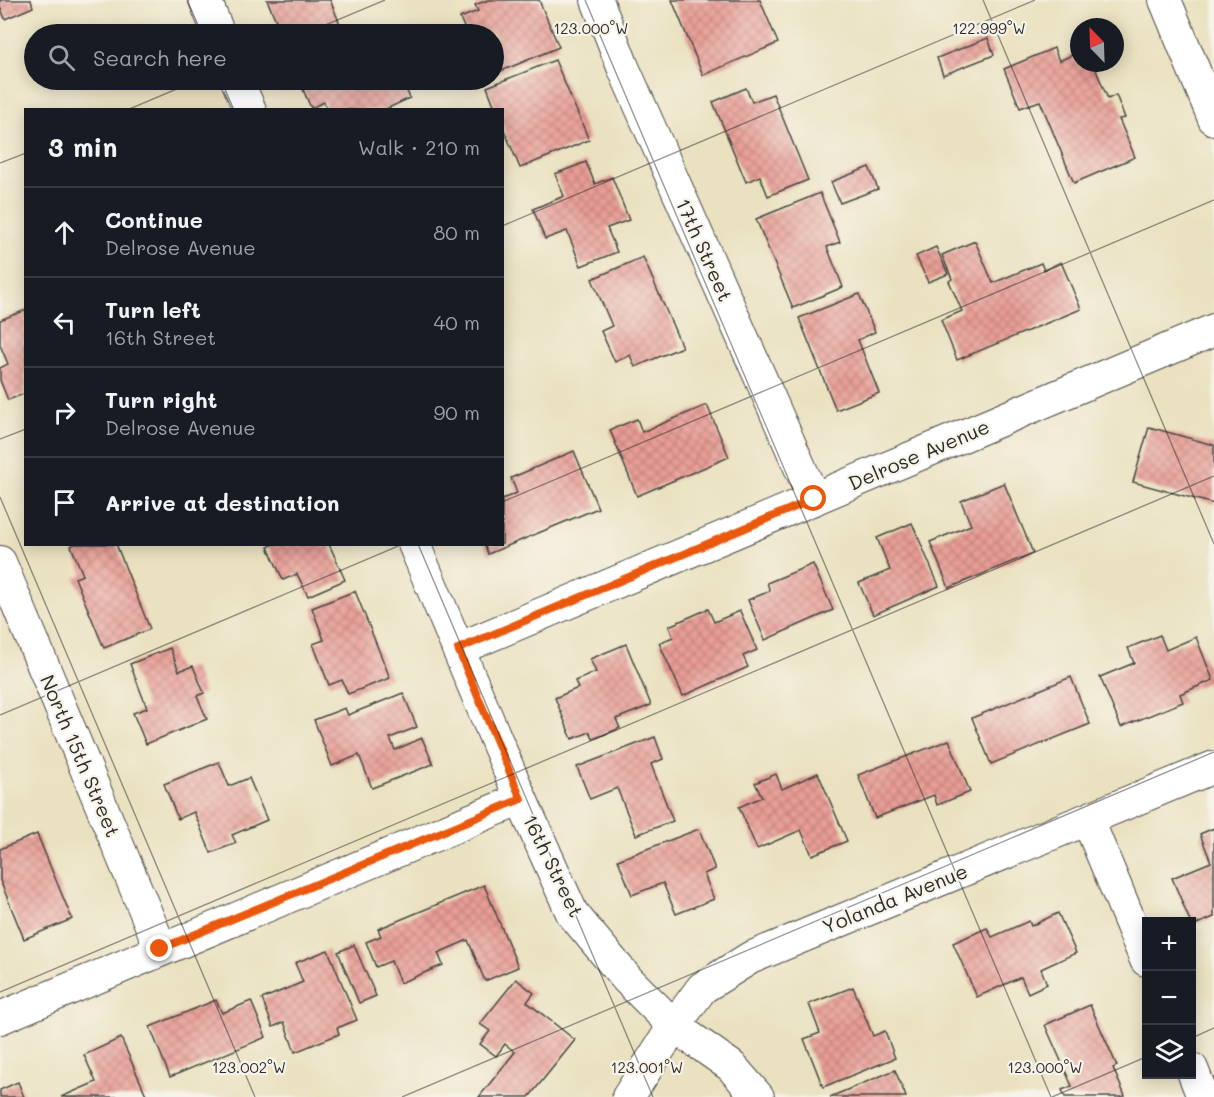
<!DOCTYPE html>
<meta charset="utf-8">
<style>
:root{--surface:#171b24;--page:#20242c;--text:#f1f3f6;--muted:#9ea1a6;--line:#363941}
body{margin:0;font-family:Mali,sans-serif;background:var(--page);color:var(--text)}
.controls{position:absolute;right:18px;bottom:18px;display:grid;overflow:hidden;border-radius:0px;box-shadow:0 3px 15px #0003}
.controls button{width:54px;height:54px;display:grid;place-items:center;padding:0;border:0;border-bottom:2px solid var(--line);background:var(--surface);color:var(--text);font:30px sans-serif}
.compass{position:absolute;left:1070px;top:18px;width:54px;height:54px;border-radius:50%;background:var(--surface);box-shadow:0 3px 15px #0003;rotate:337deg}
.stop{position:absolute;width:18px;height:18px;margin:-14px;border:4px solid #ea580c;border-radius:50%;background:#fff}
.stop.end{background:#ea580c;border-color:#fff;box-shadow:0 2px 6px #0008}
.list{margin:0;padding:0;list-style:none}
h2{display:flex;justify-content:space-between;align-items:center;height:78px;margin:0;padding:0 24px;font-size:26px}
h2 small{font-size:20px;font-weight:400;color:var(--muted)}
.list li{display:grid;grid-template-columns:39px 1fr auto;gap:18px;align-items:center;box-sizing:border-box;height:90px;padding:0 24px;border-top:2px solid var(--line)}
.list b{display:block;font-size:22px;white-space:nowrap}
.list p{margin:0;font-size:20px;white-space:nowrap;color:var(--muted)}
.list em{font-size:20px;font-style:normal;color:var(--muted)}
.icon{flex:none;width:33px;height:33px;fill:none;stroke:currentColor;stroke-width:2;stroke-linecap:round;stroke-linejoin:round}
.map{position:relative;flex:none;width:1214px;height:1097px;overflow:hidden}
.search{position:absolute;background:var(--surface);box-shadow:0 3px 15px #0003;left:24px;top:24px;width:480px;height:66px;display:flex;align-items:center;gap:15px;box-sizing:border-box;padding:0 21px;border-radius:33px;color:var(--muted);font-size:22px}
.panel{position:absolute;background:var(--surface);box-shadow:0 3px 15px #0003;left:24px;top:108px;width:480px;height:438px;border-radius:0px}
.map>svg:first-child{display:block}
.building{fill:url(#building-cross-hatch)}
.lines{fill:none;stroke-linecap:round;stroke-linejoin:round}
.minor-casing{stroke:#484641;stroke-width:34}
.minor{stroke:#fff;stroke-width:32}
.route{stroke:#ea580c;stroke-width:8}
.ticks{fill:none;stroke:#2b2b2b;stroke-width:1.5;stroke-opacity:0.45}
.labels{text-anchor:middle;stroke-width:4.5;stroke-linejoin:round;paint-order:stroke}
.street-label{font-size:20px;fill:#2b2b2b;stroke:#f7f3e8}
.ticks-label{font-size:15px;text-anchor:middle;fill:#2b2b2b;stroke:#f7f3e8;stroke-width:4.5;stroke-linejoin:round;paint-order:stroke}
</style>
<div class="map">
<svg width="1214" height="1097" viewBox="0 0 1214 1097">
<defs>
<pattern id="building-cross-hatch" width="8" height="8" patternUnits="userSpaceOnUse" patternTransform="scale(1.5)"><rect width="8" height="8" fill="#e99e96"/><path d="M0 0l8 8M0 8l8-8" fill="none" stroke="#bd817b"/></pattern>
</defs>
<rect width="100%" height="100%" fill="#f7f3e8"/>
<filter id="ink" filterUnits="userSpaceOnUse"><feTurbulence type="fractalNoise" baseFrequency=".0167" numOctaves="2"/><feDisplacementMap in="SourceGraphic" scale="12" xChannelSelector="R" yChannelSelector="G"/><feConvolveMatrix kernelMatrix="1 2 1 2 8 2 1 2 1" color-interpolation-filters="sRGB"/></filter>
<filter id="wash" filterUnits="userSpaceOnUse"><feTurbulence type="fractalNoise" baseFrequency=".008" numOctaves="4" result="noise"/><feDisplacementMap in="SourceGraphic" scale="24" xChannelSelector="R" yChannelSelector="G"/><feGaussianBlur stdDeviation="1.35" result="paint"/><feColorMatrix in="noise" values="0 0 0 0 0 0 0 0 0 0 0 0 0 0 0 0 0 1.4 0 .05"/><feComposite in="paint" operator="in"/></filter>
<g filter="url(#wash)">
<rect width="100%" height="100%" fill="#eae1c0"/>
<g id="blocks">
<!-- building -->
<g class="building">
<path d="M 0,0 L 31,0 L 33,7 L 5,19 L 0,6 Z"/>
<path d="M 267,0 L 330,0 L 340,24 L 316,34 L 282,34 Z"/>
<path d="M 488,0 L 539,0 L 559,47 L 494,74 L 494,34 L 467,34 L 460,18 L 478,11 L 475,5 Z"/>
<path d="M 672,0 L 760,0 L 778,43 L 703,75 Z"/>
<path d="M 988,38 L 994,55 L 943,75 L 937,58 Z"/>
<path d="M 1054,48 L 1059,61 L 1079,52 L 1079,63 L 1093,63 L 1108,99 L 1116,95 L 1125,118 L 1119,119 L 1135,157 L 1074,183 L 1040,101 L 1020,108 L 1004,69 Z"/>
<path d="M 555,60 L 589,140 L 520,168 L 502,125 L 502,110 L 496,110 L 487,87 Z"/>
<path d="M 299,80 L 402,80 L 410,98 L 384,110 L 327,110 L 324,102 L 311,108 Z"/>
<path d="M 746,88 L 752,102 L 773,94 L 808,180 L 768,196 L 760,176 L 746,182 L 713,102 Z"/>
<path d="M 586,162 L 595,184 L 612,177 L 629,220 L 607,228 L 617,252 L 581,266 L 567,231 L 545,239 L 533,209 L 564,196 L 555,174 Z"/>
<path d="M 869,167 L 878,189 L 840,203 L 831,182 Z"/>
<path d="M 820,193 L 840,242 L 827,247 L 843,287 L 793,308 L 756,219 Z"/>
<path d="M 975,241 L 993,283 L 1041,263 L 1044,270 L 1061,262 L 1081,309 L 957,360 L 941,320 L 962,311 L 949,281 L 952,279 L 942,255 Z"/>
<path d="M 936,247 L 948,274 L 928,282 L 916,256 Z"/>
<path d="M 643,257 L 682,347 L 635,367 L 630,355 L 615,362 L 601,331 L 612,326 L 592,279 Z"/>
<path d="M 859,294 L 875,332 L 858,340 L 879,393 L 836,410 L 799,318 Z"/>
<path d="M 26,310 L 26,393 L 8,400 L 0,380 L 0,368 L 8,364 L 0,345 L 0,320 Z"/>
<path d="M 707,405 L 729,457 L 637,496 L 610,430 L 637,419 L 642,432 Z"/>
<path d="M 1149,427 L 1214,445 L 1214,504 L 1133,482 Z"/>
<path d="M 574,451 L 598,508 L 488,554 L 484,544 L 502,544 L 502,499 L 517,493 L 511,478 Z"/>
<path d="M 1004,483 L 1033,553 L 949,588 L 930,542 L 971,525 L 961,501 Z"/>
<path d="M 912,523 L 939,586 L 873,615 L 859,583 L 890,570 L 877,538 Z"/>
<path d="M 75,544 L 116,544 L 150,629 L 104,648 L 75,578 L 83,575 L 71,546 Z"/>
<path d="M 274,544 L 329,544 L 345,580 L 308,596 L 297,574 L 283,580 L 268,547 Z"/>
<path d="M 813,564 L 833,610 L 765,640 L 748,600 L 770,591 L 767,583 Z"/>
<path d="M 355,591 L 390,678 L 348,694 L 342,680 L 329,685 L 313,644 L 324,640 L 312,608 Z"/>
<path d="M 708,609 L 714,622 L 740,611 L 757,650 L 743,656 L 748,667 L 683,696 L 659,643 L 673,637 L 669,626 Z"/>
<path d="M 1160,635 L 1166,650 L 1196,637 L 1213,680 L 1180,694 L 1183,702 L 1121,727 L 1100,677 L 1134,663 L 1128,648 Z"/>
<path d="M 626,644 L 651,705 L 616,719 L 620,728 L 593,739 L 590,732 L 572,739 L 555,698 L 578,688 L 575,681 L 596,672 L 590,659 Z"/>
<path d="M 170,648 L 179,671 L 193,666 L 204,693 L 197,696 L 207,719 L 146,744 L 133,713 L 147,708 L 130,664 Z"/>
<path d="M 1071,677 L 1090,724 L 991,764 L 972,718 Z"/>
<path d="M 403,693 L 417,727 L 390,738 L 395,750 L 422,738 L 433,764 L 372,788 L 359,755 L 332,766 L 314,720 L 345,708 L 348,715 Z"/>
<path d="M 655,737 L 663,759 L 651,764 L 673,821 L 636,835 L 617,788 L 590,799 L 577,767 Z"/>
<path d="M 949,740 L 970,792 L 937,805 L 934,795 L 875,818 L 858,775 Z"/>
<path d="M 219,762 L 229,786 L 249,778 L 267,820 L 232,835 L 236,843 L 211,853 L 194,812 L 178,819 L 164,784 Z"/>
<path d="M 818,773 L 847,841 L 812,855 L 801,830 L 757,849 L 739,807 L 762,797 L 755,783 L 776,774 L 782,789 Z"/>
<path d="M 1214,828 L 1214,917 L 1192,926 L 1172,878 L 1211,862 L 1200,834 Z"/>
<path d="M 699,829 L 715,869 L 704,874 L 714,899 L 676,914 L 663,883 L 632,895 L 618,860 Z"/>
<path d="M 37,834 L 72,919 L 24,939 L 0,880 L 0,849 Z"/>
<path d="M 484,885 L 518,967 L 485,981 L 468,940 L 438,953 L 443,965 L 400,983 L 391,961 L 376,967 L 366,942 L 381,936 L 378,929 Z"/>
<path d="M 1058,913 L 1076,953 L 1041,969 L 1047,984 L 1028,993 L 1021,977 L 977,997 L 953,943 L 987,928 L 992,937 L 1029,921 L 1031,926 Z"/>
<path d="M 354,945 L 376,996 L 359,1003 L 338,952 Z"/>
<path d="M 328,950 L 357,1020 L 337,1028 L 339,1034 L 295,1052 L 284,1022 L 273,1027 L 262,999 L 303,982 L 295,963 Z"/>
<path d="M 516,979 L 534,993 L 527,1002 L 575,1040 L 529,1097 L 479,1097 L 515,1052 L 505,1044 L 496,1056 L 480,1044 L 490,1031 L 480,1024 Z"/>
<path d="M 853,987 L 873,1036 L 885,1031 L 895,1058 L 823,1087 L 804,1039 L 820,1033 L 809,1004 Z"/>
<path d="M 216,1000 L 222,1013 L 251,1001 L 266,1037 L 170,1077 L 150,1027 Z"/>
<path d="M 1090,1005 L 1117,1066 L 1113,1068 L 1125,1096 L 1121,1097 L 1065,1097 L 1062,1090 L 1072,1086 L 1045,1025 Z"/>
<path d="M 121,1038 L 147,1097 L 61,1097 L 96,1082 L 84,1055 Z"/>
<path d="M 895,1070 L 906,1097 L 830,1097 Z"/>
<path d="M 18,1082 L 24,1097 L 0,1097 L 0,1090 Z"/>
</g>
</g>
</g>
<g filter="url(#ink)">
<use href="#blocks" fill-opacity="0" stroke="#484641" stroke-width="1.5"/>
<g class="lines">
<!-- minor casing -->
<g class="minor-casing">
<g id="minor">
<path d="M 205,0 L 219,34"/>
<path d="M 597,0 L 623,67 L 814,499"/>
<path d="M 1165,0 L 1214,119"/>
<path d="M 237,80 L 250,110"/>
<path d="M 414,544 L 521,799 L 572,913 L 627,979 L 674,1026 L 731,1066 L 758,1097"/>
<path d="M 0,562 L 161,949"/>
<path d="M 458,649 L 1214,330"/>
<path d="M 1088,820 L 1146,960"/>
<path d="M 0,1018 L 521,799"/>
<path d="M 1192,1069 L 1203,1097"/>
<path d="M 628,1097 L 674,1026 L 702,988 L 750,958 L 1214,767"/>
</g>
</g>
<!-- minor -->
<use href="#minor" class="minor"/>
</g>
</g>
<g class="lines" filter="url(#ink)">
<!-- route -->
<path class="route" d="M 160,949 L 521,799 L 458,649 L 814,499"/>
</g>
<!-- ticks -->
<path class="ticks" d="M 187,0 L 202,34M 585,0 L 1051,1097M 983,0 L 1214,544M 304,34 L 385,0M 221,80 L 234,110M 127,110 L 198,80M 0,163 L 26,153M 502,226 L 1035,0M 0,439 L 26,429M 0,497 L 255,1097M 502,502 L 1214,200M 418,544 L 653,1097M 0,715 L 403,544M 0,992 L 1214,476M 1192,1038 L 1214,1028M 402,1097 L 1214,752M 1052,1097 L 1146,1057"/>
<g class="labels">
<!-- street labels -->
<g class="street-label">
<text transform="translate(704 250) rotate(66)" y="7">17th Street</text>
<text transform="translate(919 455) rotate(-23)" y="7">Delrose Avenue</text>
<text transform="translate(80 756) rotate(67)" y="7">North 15th Street</text>
<text transform="translate(553 866) rotate(64)" y="7">16th Street</text>
<text transform="translate(895 899) rotate(-22)" y="7">Yolanda Avenue</text>
</g>
</g>
<g class="ticks-label">
<text x="591" y="34">123.000°W</text>
<text x="989" y="34">122.999°W</text>
<text x="249" y="1073">123.002°W</text>
<text x="647" y="1073">123.001°W</text>
<text x="1045" y="1073">123.000°W</text>
</g>
</svg>
<div class="controls">
<button>+</button>
<button>−</button>
<button><svg class="icon" aria-label="layers" viewBox="0 0 24 24"><path d="M12 4l9 5-9 5-9-5zM3 14l9 5 9-5"/></svg></button>
</div>
<svg class="compass" viewBox="-18 -18 36 36"><path d="M0-13l5 13h-10z" fill="#e53935"/><path d="M0 13l5-13h-10z" fill="#9ea1a6"/></svg>
<div class="stop" style="left:814px;top:499px"></div>
<div class="stop end" style="left:160px;top:949px"></div>
<div class="search"><svg class="icon" aria-label="search" viewBox="0 0 24 24"><circle cx="10" cy="10" r="6"/><path d="M15 15l6 6"/></svg>Search here</div>
<section class="panel">
<h2>3 min<small>Walk · 210 m</small></h2>
<ul class="list">
<li><svg class="icon" aria-label="ahead" viewBox="0 0 24 24"><path d="M12 20V5M6 11l6-6 6 6"/></svg><div><b>Continue</b><p>Delrose Avenue</p></div><em>80 m</em></li>
<li><svg class="icon" aria-label="left" viewBox="0 0 24 24"><path d="M17 20v-9H6M10 6l-5 5 5 5"/></svg><div><b>Turn left</b><p>16th Street</p></div><em>40 m</em></li>
<li><svg class="icon" aria-label="right" viewBox="0 0 24 24"><path d="M7 20v-9h11M14 6l5 5-5 5"/></svg><div><b>Turn right</b><p>Delrose Avenue</p></div><em>90 m</em></li>
<li><svg class="icon" aria-label="arrive" viewBox="0 0 24 24"><path d="M6 21V4h12l-3 4 3 4H6"/></svg><div><b>Arrive at destination</b></div></li>
</ul>
</section>
</div>
